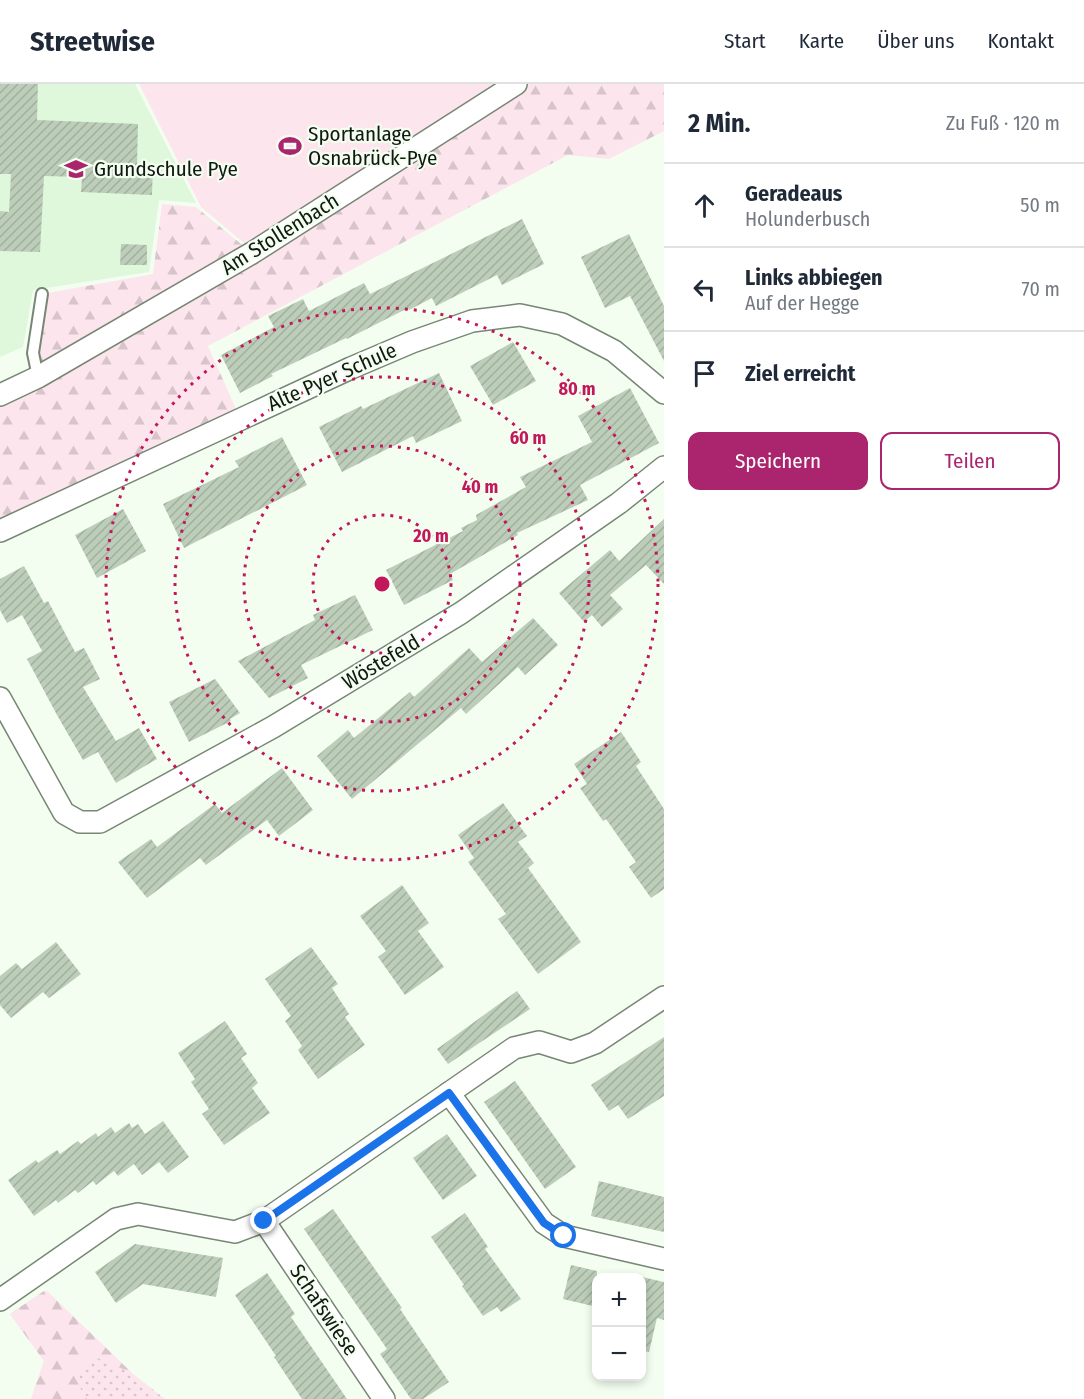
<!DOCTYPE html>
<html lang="de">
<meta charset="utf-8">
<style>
:root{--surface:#fff;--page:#f2f2f3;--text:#1f2937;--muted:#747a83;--line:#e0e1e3;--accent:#ab256e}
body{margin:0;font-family:"Fira Sans Condensed",sans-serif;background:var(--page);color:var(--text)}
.controls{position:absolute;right:18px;bottom:18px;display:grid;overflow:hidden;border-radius:12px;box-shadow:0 3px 9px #0003}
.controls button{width:54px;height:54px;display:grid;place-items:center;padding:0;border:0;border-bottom:2px solid var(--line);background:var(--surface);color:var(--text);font:30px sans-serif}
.stop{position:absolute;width:18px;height:18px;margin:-14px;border:4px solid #1a73e8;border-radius:50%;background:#fff}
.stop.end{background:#1a73e8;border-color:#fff;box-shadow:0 2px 6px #0008}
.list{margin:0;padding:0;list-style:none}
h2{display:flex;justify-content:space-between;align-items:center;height:78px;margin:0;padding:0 24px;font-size:26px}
h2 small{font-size:20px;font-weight:400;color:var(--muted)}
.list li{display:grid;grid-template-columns:39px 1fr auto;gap:18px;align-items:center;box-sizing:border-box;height:84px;padding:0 24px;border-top:2px solid var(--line)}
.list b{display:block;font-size:22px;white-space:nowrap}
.list p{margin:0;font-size:20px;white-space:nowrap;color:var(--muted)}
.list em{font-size:20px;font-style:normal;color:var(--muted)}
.actions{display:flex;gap:12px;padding:18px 24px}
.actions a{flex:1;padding:14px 0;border:2px solid var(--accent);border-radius:12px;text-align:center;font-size:21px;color:var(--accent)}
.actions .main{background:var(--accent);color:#fff}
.icon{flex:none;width:33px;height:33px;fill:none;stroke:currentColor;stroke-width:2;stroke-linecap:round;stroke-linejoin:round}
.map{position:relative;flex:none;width:664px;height:1315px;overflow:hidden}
header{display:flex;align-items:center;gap:36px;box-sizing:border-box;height:84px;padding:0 30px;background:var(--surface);border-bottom:2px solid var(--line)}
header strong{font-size:28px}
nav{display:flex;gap:33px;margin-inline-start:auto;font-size:21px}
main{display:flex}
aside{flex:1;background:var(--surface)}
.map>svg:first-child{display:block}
.built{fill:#dff7db}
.grass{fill:url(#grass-dots)}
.forest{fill:url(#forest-firs)}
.garden{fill:#fde5ee}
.building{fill:url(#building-hatch)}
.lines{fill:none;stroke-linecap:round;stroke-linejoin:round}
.lane-casing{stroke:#778774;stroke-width:14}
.street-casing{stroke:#778774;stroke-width:24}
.lane{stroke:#fff;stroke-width:10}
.street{stroke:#fff;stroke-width:21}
.route{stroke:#1a73e8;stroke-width:8}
.ring{fill:none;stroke:#c2185b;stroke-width:3;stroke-dasharray:3 6}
.labels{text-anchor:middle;stroke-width:4.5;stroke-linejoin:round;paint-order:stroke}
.poi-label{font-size:21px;fill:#111810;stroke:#f3fef1;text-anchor:start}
.street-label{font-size:21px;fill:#111810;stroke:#f3fef1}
.centre{fill:#c2185b;stroke:#f3fef1;stroke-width:3}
.ring-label{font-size:18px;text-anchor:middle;font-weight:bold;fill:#c2185b;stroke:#f3fef1;stroke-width:4.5;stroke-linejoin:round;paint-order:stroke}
</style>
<header>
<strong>Streetwise</strong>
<nav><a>Start</a><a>Karte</a><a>Über uns</a><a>Kontakt</a></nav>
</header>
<main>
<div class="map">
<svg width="664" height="1315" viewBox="0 0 664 1315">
<defs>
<pattern id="grass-dots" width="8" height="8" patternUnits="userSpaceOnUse" patternTransform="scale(1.5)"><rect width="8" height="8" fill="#fde5ee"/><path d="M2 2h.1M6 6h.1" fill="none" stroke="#d8c4cb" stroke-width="1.8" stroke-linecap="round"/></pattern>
<pattern id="forest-firs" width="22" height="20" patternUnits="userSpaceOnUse" patternTransform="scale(1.5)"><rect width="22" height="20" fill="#fde5ee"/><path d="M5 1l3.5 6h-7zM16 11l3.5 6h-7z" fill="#d8c4cb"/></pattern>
<pattern id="building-hatch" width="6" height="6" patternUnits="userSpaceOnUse" patternTransform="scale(1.5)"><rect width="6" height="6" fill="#bcceb9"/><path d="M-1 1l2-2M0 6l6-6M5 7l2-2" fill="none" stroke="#a1b09e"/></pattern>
</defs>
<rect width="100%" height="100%" fill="#f3fef1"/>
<!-- built -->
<path class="built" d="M 0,0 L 135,0 L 196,119 L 159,116 L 149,188 L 33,206 L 23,263 L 0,273 Z"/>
<!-- grass -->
<path class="grass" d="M 44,1207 L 47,1207 L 132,1289 L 165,1315 L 31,1315 L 44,1277 L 10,1230 Z"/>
<!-- forest -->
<g class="forest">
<path d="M 516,0 L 664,0 L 664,47 L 609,75 L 568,71 L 208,262 L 240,334 L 0,447 L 0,311 L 38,292 L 33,269 L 42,210 L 153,190 L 162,120 L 196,123 L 252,169 Z"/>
<path d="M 44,1207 L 47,1207 L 132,1289 L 93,1272 L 79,1287 L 81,1306 L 87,1315 L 31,1315 L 44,1277 L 10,1230 Z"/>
</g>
<!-- garden -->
<path class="garden" d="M 139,0 L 507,0 L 251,165 L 201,123 Z"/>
<!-- building -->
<g class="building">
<path d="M 0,0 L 38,0 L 37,36 L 138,40 L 137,80 L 153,80 L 152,111 L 81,108 L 82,93 L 44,92 L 40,168 L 0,167 L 0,127 L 9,128 L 11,90 L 0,90 Z"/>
<path d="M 522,135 L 544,180 L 502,201 L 497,191 L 436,222 L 432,214 L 409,226 L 408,224 L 347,255 L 346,254 L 271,290 L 273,292 L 240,309 L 221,271 L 274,243 L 268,232 L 303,215 L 309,227 L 364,199 L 370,210 Z"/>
<path d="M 629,150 L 664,222 L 664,277 L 630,212 L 605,224 L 581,173 Z"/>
<path d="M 121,160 L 147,161 L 147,181 L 120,181 Z"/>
<path d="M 513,258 L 536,297 L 493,321 L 470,282 Z"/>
<path d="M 439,289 L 462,337 L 416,359 L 413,352 L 342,388 L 319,343 L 361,322 L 363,325 Z"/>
<path d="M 630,304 L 659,359 L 580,401 L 588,416 L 517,449 L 518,451 L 450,490 L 453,496 L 404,521 L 386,486 L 463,447 L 461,444 L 477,436 L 476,431 L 526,403 L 520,393 L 592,358 L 578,332 Z"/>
<path d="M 282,353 L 307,401 L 184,464 L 163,420 L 239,383 L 235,377 Z"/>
<path d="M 123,425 L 146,467 L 97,494 L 75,451 Z"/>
<path d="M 664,435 L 664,500 L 646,481 L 610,511 L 623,525 L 602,543 L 592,531 L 584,538 L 559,509 L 610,466 L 619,477 Z"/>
<path d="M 24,482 L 44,519 L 48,517 L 75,568 L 84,564 L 100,595 L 83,603 L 116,657 L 139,644 L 157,675 L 116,699 L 98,668 L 83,676 L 57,631 L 27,575 L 42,567 L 22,531 L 7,539 L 0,526 L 0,495 Z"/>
<path d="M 355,511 L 373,546 L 301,581 L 308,594 L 269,614 L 238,577 L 315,536 L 313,531 Z"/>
<path d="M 533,534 L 558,561 L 525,591 L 518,583 L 466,630 L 461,624 L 352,715 L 317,672 L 348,646 L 354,654 L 410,608 L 414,613 L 469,564 L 482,578 Z"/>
<path d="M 215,595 L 240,629 L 230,635 L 231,637 L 189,658 L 169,618 Z"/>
<path d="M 621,648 L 641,678 L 636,682 L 664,725 L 664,805 L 651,814 L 629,783 L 636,778 L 606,735 L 603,737 L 580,704 L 587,700 L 574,680 Z"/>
<path d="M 282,684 L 313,726 L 279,752 L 267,736 L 206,781 L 200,774 L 147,814 L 118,778 L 151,755 L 157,763 L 215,720 L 222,729 Z"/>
<path d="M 503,719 L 527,752 L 518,758 L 534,779 L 528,784 L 581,858 L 538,890 L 498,835 L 506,830 L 468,778 L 474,774 L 458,751 Z"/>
<path d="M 402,801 L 429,839 L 418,847 L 444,883 L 405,911 L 378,873 L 386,867 L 360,832 Z"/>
<path d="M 56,858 L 81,890 L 49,914 L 43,908 L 11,934 L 0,921 L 0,892 L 16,879 L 22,885 Z"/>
<path d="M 311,863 L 338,900 L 332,904 L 349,930 L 345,933 L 365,961 L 318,995 L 298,966 L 302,962 L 285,937 L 291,932 L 265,895 Z"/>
<path d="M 517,907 L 530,925 L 448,980 L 437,965 Z"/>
<path d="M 225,937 L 247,970 L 241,974 L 258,999 L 252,1004 L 270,1029 L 224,1061 L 202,1030 L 209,1025 L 191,998 L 195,995 L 178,969 Z"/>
<path d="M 664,953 L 664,1012 L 628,1035 L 618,1021 L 609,1027 L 591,1001 Z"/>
<path d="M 515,997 L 576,1083 L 545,1105 L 484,1018 Z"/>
<path d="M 163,1037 L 189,1073 L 168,1089 L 159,1078 L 142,1091 L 134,1080 L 118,1092 L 114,1087 L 96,1101 L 93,1097 L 78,1109 L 75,1106 L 58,1119 L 56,1116 L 34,1132 L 8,1096 L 36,1076 L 38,1079 L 57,1066 L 60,1070 L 78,1057 L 81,1060 L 96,1049 L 98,1053 L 111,1043 L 115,1049 L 129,1039 L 132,1044 L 138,1040 L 145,1050 Z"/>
<path d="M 447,1050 L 477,1092 L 443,1116 L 413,1074 Z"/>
<path d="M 599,1097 L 664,1113 L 664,1148 L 591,1132 Z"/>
<path d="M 333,1125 L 402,1224 L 400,1225 L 449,1298 L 423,1315 L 411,1315 L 380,1270 L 387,1265 L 304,1145 Z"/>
<path d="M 465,1129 L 488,1163 L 485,1165 L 521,1215 L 501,1228 L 497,1223 L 483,1232 L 462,1202 L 464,1201 L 431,1153 Z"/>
<path d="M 135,1160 L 223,1174 L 216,1213 L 143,1200 L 116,1219 L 95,1188 Z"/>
<path d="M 571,1181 L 597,1187 L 597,1223 L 563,1215 Z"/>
<path d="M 267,1189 L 295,1230 L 291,1233 L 347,1315 L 302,1315 L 274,1273 L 276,1272 L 235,1211 Z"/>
<path d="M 642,1193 L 664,1198 L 664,1236 L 657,1234 L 649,1268 L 642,1267 Z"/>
</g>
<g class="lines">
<!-- lane casing -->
<g class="lane-casing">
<path id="lane" d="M 38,293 L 33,269 L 42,210"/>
</g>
<!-- street casing -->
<g class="street-casing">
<g id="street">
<path d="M 0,311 L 38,293 L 252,169 L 516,0"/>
<path d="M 0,447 L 351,284 L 412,258 L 472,237 L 520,231 L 562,240 L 614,267 L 664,309"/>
<path d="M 0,614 L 64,729 L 80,738 L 100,738 L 273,643 L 461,529 L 619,419 L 664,383"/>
<path d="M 449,1009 L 544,1139 L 564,1152 L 664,1175"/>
<path d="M 264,1137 L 384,1315"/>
<path d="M 0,1216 L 116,1135 L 138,1130 L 235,1148 L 264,1137 L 514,964 L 539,958 L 571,968 L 595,959 L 664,913"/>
</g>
</g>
<!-- lane -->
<use href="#lane" class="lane"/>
<!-- street -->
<use href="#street" class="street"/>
</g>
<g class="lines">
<!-- route -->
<path class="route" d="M 264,1137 L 449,1009 L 544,1139 L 564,1152"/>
</g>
<!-- distance rings -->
<g class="ring">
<circle cx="382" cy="500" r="69"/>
<circle cx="382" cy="500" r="138"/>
<circle cx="382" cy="500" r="207"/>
<circle cx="382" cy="500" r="276"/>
</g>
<!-- icons -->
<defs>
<g id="stadium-bare" transform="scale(1.8)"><path d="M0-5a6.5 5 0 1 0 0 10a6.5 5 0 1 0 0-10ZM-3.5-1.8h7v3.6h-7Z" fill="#ab256e" stroke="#f3fef1" stroke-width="2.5" paint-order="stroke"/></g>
<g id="school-bare" transform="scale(1.8)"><path d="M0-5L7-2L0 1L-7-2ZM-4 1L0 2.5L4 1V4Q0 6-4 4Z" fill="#ab256e" stroke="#f3fef1" stroke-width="2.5" paint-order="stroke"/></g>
</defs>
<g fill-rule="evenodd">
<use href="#stadium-bare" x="290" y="62"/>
<use href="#school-bare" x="76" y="85"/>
</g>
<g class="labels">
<!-- poi labels -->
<g class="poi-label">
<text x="308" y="57">Sportanlage<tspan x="308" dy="24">Osnabrück-Pye</tspan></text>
<text x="94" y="92">Grundschule Pye</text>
</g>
<!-- street labels -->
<g class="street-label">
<text transform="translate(280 150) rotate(-32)" y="7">Am Stollenbach</text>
<text transform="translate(332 293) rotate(-24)" y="7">Alte Pyer Schule</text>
<text transform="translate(381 578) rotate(-31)" y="7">Wöstefeld</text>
<text transform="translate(324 1226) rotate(56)" y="7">Schafswiese</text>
</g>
</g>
<circle cx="382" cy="500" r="9" class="centre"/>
<g class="ring-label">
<text x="577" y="311">80 m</text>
<text x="528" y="360">60 m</text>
<text x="480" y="409">40 m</text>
<text x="431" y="458">20 m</text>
</g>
</svg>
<div class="controls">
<button>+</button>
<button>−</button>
</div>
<div class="stop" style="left:564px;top:1152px"></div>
<div class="stop end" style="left:264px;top:1137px"></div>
</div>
<aside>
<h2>2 Min.<small>Zu Fuß · 120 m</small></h2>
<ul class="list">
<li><svg class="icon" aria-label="ahead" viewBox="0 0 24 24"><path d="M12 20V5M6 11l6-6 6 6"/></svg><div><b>Geradeaus</b><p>Holunderbusch</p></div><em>50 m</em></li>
<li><svg class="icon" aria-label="left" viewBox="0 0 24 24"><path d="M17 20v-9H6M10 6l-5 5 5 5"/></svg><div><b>Links abbiegen</b><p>Auf der Hegge</p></div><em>70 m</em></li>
<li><svg class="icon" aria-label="arrive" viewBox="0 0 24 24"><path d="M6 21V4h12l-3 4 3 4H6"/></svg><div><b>Ziel erreicht</b></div></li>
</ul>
<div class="actions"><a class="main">Speichern</a><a>Teilen</a></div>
</aside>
</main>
